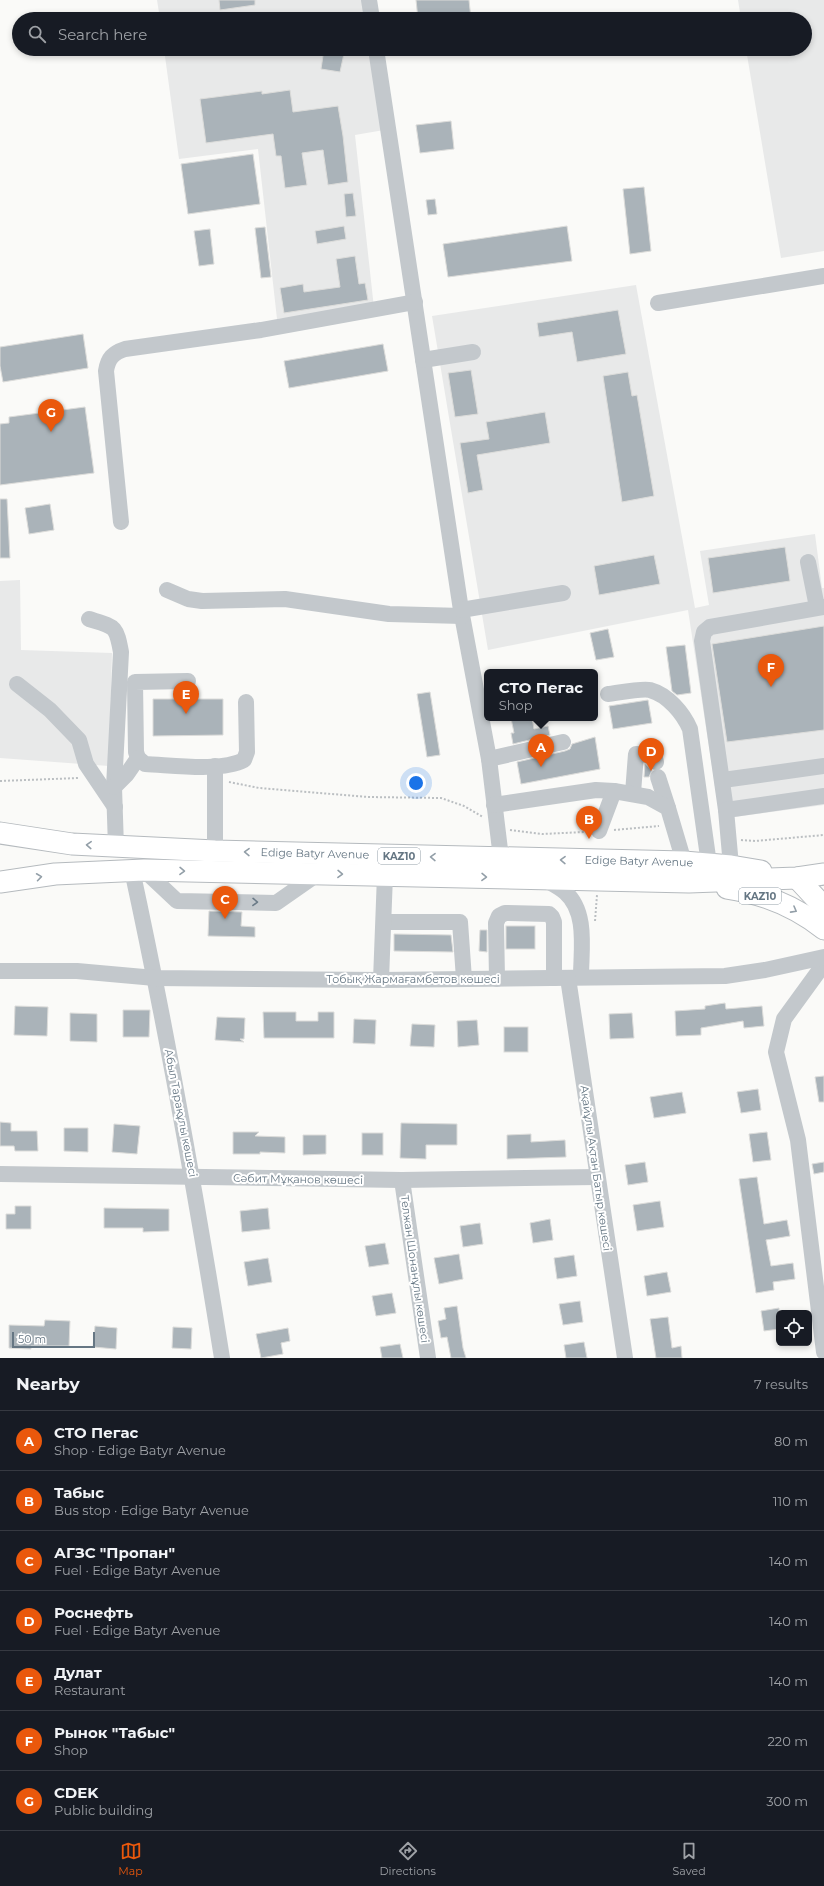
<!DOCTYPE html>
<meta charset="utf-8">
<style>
:root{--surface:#171b24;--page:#242831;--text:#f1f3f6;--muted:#9ea1a6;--line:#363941;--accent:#ea580c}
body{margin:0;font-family:Montserrat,sans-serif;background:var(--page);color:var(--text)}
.controls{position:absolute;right:12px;bottom:12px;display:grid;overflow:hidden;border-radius:6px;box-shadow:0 2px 6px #0003}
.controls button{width:36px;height:36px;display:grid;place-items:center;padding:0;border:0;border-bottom:1px solid var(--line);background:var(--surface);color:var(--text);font:20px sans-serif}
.scale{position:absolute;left:12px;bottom:10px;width:83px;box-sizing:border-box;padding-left:4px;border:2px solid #657683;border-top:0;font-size:11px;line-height:14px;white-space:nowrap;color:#657683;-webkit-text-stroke:3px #fff;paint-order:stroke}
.you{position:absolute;left:416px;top:783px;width:14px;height:14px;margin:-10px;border:3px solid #fff;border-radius:50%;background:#1a73e8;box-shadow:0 0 0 6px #1a73e833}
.badge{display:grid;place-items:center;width:26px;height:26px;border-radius:50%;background:var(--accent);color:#fff;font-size:13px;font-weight:700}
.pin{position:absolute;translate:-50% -33px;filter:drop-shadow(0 1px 2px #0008)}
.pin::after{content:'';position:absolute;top:21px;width:14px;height:12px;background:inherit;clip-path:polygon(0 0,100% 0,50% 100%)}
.popup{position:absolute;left:484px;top:669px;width:114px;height:52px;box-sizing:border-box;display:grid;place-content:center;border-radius:6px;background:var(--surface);filter:drop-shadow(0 1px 3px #0005);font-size:13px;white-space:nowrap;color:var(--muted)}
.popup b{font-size:15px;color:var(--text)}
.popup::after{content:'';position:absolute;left:50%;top:100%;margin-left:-8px;border:8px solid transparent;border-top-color:var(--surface)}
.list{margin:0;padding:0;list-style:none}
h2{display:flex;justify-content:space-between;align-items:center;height:52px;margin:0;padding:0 16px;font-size:17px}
h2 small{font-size:13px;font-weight:400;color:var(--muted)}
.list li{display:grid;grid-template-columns:26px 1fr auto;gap:12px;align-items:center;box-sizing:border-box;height:60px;padding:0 16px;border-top:1px solid var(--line)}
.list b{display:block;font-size:15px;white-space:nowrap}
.list p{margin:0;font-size:13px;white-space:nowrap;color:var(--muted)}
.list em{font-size:13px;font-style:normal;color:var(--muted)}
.icon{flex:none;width:22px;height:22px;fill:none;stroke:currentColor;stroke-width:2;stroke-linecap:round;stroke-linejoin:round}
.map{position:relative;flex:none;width:824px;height:1358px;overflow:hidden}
.search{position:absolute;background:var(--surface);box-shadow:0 2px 6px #0003;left:12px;right:12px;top:12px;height:44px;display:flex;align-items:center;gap:10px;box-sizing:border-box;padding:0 14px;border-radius:22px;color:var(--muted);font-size:15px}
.sheet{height:472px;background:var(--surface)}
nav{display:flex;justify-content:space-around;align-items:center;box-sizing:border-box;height:56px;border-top:1px solid var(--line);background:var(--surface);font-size:11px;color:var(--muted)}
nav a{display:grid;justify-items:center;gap:2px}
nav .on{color:var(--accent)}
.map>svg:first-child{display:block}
.built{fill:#e8e9e9}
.building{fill:#aab3b9;stroke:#dcdcda}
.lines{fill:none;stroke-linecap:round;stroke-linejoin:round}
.major-casing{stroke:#b5babe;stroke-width:23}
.path{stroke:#bbbfc2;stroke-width:2;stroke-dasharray:2 2;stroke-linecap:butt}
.minor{stroke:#c3c8cc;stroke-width:16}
.major{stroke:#fff;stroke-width:21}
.oneway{stroke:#939fa8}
.oneway2{stroke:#6a7a87}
.labels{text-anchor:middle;stroke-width:4;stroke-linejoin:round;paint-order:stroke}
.shield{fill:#fff;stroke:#939fa8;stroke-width:1}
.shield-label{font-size:10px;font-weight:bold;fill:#657683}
.street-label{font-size:11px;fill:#657683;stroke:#fff}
</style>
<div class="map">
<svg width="824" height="1358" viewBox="0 0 824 1358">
<rect width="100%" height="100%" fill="#fafaf8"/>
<!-- built -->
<g class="built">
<path d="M 157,0 L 366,0 L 368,19 L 160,19 Z"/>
<path d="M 738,0 L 824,0 L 824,251 L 781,258 L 746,49 L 805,49 L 805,19 L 741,19 Z"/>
<path d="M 164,49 L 373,49 L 384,130 L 355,135 L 374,308 L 277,319 L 258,149 L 179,159 Z"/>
<path d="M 636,285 L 695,608 L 709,605 L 700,551 L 815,534 L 822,588 L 824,588 L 824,805 L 720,819 L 688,610 L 488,650 L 432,316 Z"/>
<path d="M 20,580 L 21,650 L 112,653 L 109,766 L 0,758 L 0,581 Z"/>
</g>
<!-- building -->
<g class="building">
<path d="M 219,0 L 255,0 L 255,5 L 220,10 Z"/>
<path d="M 416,0 L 469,0 L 471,19 L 418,19 Z"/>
<path d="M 324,49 L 345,49 L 340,72 L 321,69 Z"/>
<path d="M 290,90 L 293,112 L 338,106 L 343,136 L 348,182 L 328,185 L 323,150 L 302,153 L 307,185 L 285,188 L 281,156 L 276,156 L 273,134 L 206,143 L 200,99 L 262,91 L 262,94 Z"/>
<path d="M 451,121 L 454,149 L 420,153 L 416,125 Z"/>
<path d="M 253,154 L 260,204 L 188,214 L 181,164 Z"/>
<path d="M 644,187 L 651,251 L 630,254 L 623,189 Z"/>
<path d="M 353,193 L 356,216 L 346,217 L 344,194 Z"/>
<path d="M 435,199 L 437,214 L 428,215 L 426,200 Z"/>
<path d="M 344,226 L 346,239 L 317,244 L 315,231 Z"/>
<path d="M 567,226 L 572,261 L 448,277 L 443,244 Z"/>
<path d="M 265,227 L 271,277 L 261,278 L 255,228 Z"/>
<path d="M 210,229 L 214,264 L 199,266 L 194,231 Z"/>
<path d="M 355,256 L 359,284 L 365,283 L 368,300 L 284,313 L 280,288 L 303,284 L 304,292 L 340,287 L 336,259 Z"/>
<path d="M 618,310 L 626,354 L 577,362 L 572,332 L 539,337 L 537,323 Z"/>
<path d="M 83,334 L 88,368 L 3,382 L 0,366 L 0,347 Z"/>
<path d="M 383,344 L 388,371 L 289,388 L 284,361 Z"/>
<path d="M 471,370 L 478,414 L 455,417 L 448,373 Z"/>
<path d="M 628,372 L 632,396 L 637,395 L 654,496 L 622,502 L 603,376 Z"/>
<path d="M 85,407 L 94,473 L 0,485 L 0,424 L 9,423 L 9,417 Z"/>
<path d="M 545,412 L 550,443 L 477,455 L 483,490 L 468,493 L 460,443 L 489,439 L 486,422 Z"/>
<path d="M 0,499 L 7,499 L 10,558 L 0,558 Z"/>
<path d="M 50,504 L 54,530 L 29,534 L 25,508 Z"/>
<path d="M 785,547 L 790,581 L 713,593 L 708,558 Z"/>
<path d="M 654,555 L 660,584 L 599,595 L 594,566 Z"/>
<path d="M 824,626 L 824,730 L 727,742 L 712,644 Z"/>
<path d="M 608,629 L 614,657 L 596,660 L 590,633 Z"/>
<path d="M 685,645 L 691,693 L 677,695 L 672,691 L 666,647 Z"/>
<path d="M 430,692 L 440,755 L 427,757 L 417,694 Z"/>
<path d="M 153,699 L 223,699 L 223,735 L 153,736 Z"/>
<path d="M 648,700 L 652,723 L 613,729 L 609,706 Z"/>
<path d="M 511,718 L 532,718 L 534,729 L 548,726 L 550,735 L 513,744 L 511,733 L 514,733 Z"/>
<path d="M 595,737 L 600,769 L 521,784 L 517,762 L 565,751 L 570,749 L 572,744 Z"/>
<path d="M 645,764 L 652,770 L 649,777 L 644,777 Z"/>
<path d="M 209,911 L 242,912 L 241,926 L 255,927 L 255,937 L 208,936 Z"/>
<rect x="506" y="926" width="29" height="23"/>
<path d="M 480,930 L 487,930 L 487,952 L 479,951 Z"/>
<path d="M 394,934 L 451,935 L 453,952 L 394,951 Z"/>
<path d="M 725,1003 L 726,1009 L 762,1006 L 764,1026 L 744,1028 L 743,1021 L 701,1028 L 701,1035 L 676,1036 L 675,1011 L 705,1009 L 705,1006 Z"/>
<path d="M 15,1006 L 48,1007 L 47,1036 L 14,1035 Z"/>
<path d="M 123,1010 L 150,1010 L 149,1037 L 123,1037 Z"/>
<path d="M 263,1012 L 296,1012 L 296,1021 L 318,1021 L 318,1012 L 334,1012 L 334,1038 L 264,1038 Z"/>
<path d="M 70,1013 L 97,1014 L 97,1042 L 70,1041 Z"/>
<path d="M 632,1013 L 634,1038 L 610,1039 L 609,1014 Z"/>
<path d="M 217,1017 L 245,1018 L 244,1039 L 240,1039 L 244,1042 L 215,1040 Z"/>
<path d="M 354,1019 L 376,1020 L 375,1044 L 353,1043 Z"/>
<path d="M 477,1020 L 479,1045 L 458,1047 L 457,1021 Z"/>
<path d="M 412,1024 L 435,1025 L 434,1047 L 410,1046 Z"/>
<rect x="504" y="1027" width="24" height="25"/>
<path d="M 824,1076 L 824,1102 L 819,1102 L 815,1077 Z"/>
<path d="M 758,1089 L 761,1110 L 741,1113 L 737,1092 Z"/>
<path d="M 682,1092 L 686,1113 L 654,1118 L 650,1097 Z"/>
<path d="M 0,1122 L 11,1123 L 11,1131 L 37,1131 L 38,1151 L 15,1151 L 14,1146 L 0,1146 Z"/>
<path d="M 401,1123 L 457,1124 L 457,1145 L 426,1145 L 426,1159 L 400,1158 Z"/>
<path d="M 114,1124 L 140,1126 L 137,1154 L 112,1152 Z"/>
<path d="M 64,1128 L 88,1128 L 88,1152 L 64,1151 Z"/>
<path d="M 233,1132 L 259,1132 L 255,1136 L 285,1137 L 285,1153 L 260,1152 L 260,1154 L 233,1154 Z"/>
<path d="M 767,1132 L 771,1160 L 753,1162 L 749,1134 Z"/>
<rect x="362" y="1133" width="21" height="22"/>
<path d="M 531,1134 L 531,1142 L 565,1140 L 566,1157 L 507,1159 L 507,1135 Z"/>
<path d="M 303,1135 L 326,1135 L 326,1154 L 303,1155 Z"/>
<path d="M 645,1162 L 648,1182 L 628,1185 L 625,1165 Z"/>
<path d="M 824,1162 L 824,1172 L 814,1174 L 812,1164 Z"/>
<path d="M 757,1177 L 764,1224 L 787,1220 L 790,1236 L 766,1240 L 771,1266 L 793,1263 L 795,1279 L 773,1282 L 774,1290 L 756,1293 L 739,1179 Z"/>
<path d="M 660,1201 L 664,1227 L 637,1231 L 633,1205 Z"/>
<path d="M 15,1206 L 31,1206 L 31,1229 L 6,1229 L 6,1214 L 15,1214 Z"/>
<path d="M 104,1208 L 169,1209 L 169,1231 L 143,1232 L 143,1228 L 104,1228 Z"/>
<path d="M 268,1208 L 270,1229 L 242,1232 L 240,1211 Z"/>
<path d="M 550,1219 L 553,1240 L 533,1243 L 530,1223 Z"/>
<path d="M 480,1223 L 483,1244 L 463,1247 L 460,1226 Z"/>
<path d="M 385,1243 L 389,1264 L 369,1267 L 365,1246 Z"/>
<path d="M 459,1254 L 463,1279 L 439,1284 L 434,1258 Z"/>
<path d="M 574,1255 L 577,1276 L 557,1279 L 554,1258 Z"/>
<path d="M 268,1258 L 272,1282 L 248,1286 L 244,1262 Z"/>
<path d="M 667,1272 L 671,1292 L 647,1296 L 644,1276 Z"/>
<path d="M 392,1293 L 396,1313 L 376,1316 L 372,1296 Z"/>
<path d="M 580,1301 L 583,1322 L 563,1325 L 559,1304 Z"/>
<path d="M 457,1306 L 463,1348 L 466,1358 L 451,1358 L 447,1337 L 441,1338 L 438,1321 L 446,1319 L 444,1308 Z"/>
<path d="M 779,1308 L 779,1329 L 764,1331 L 761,1311 Z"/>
<path d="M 668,1317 L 672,1348 L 681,1346 L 682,1358 L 656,1358 L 650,1319 Z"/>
<path d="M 45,1320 L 70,1321 L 69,1346 L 31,1346 L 31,1349 L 9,1348 L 9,1325 L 44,1326 Z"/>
<path d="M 95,1326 L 117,1328 L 116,1349 L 93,1347 Z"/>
<path d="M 173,1327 L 192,1328 L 191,1349 L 172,1348 Z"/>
<path d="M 288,1328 L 290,1341 L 281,1343 L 283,1354 L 261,1358 L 256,1334 Z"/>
<path d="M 584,1342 L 587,1358 L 566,1358 L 564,1345 Z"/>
<path d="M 400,1344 L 403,1358 L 382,1358 L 380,1347 Z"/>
</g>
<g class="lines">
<!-- major casing -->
<g class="major-casing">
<g id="major">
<path id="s1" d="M 0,833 L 72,844 L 215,851 L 684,862 L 731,866 L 761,871"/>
<path d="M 797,878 L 824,907"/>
<path d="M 0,882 L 55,874 L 144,870 L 689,882 L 797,878 L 824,874"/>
<path d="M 727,888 C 762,893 796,907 824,929"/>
</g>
</g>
<!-- path -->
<g class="path">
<path d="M 0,781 L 79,778"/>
<path d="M 229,782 L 259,788 L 368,797 L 441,798 L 464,806 L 483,817"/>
<path d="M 510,830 L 542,834 L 585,832"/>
<path d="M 614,830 L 659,826"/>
<path d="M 741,840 L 755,841 L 824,835"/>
<path d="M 595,921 L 597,895"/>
</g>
<!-- minor -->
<g class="minor">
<path d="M 369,0 L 372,19"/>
<path d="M 376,49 L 461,610 L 489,759 L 501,858"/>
<path d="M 658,303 L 824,276"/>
<path d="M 423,360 L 473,352"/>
<path d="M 121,522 L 106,371 C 108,358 113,353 125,349 L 261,330 L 415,302"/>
<path d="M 808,562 L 817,607"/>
<path d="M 167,590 L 188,599 L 202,601 L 285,599 L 389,614 L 462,616"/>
<path d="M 461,610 L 563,593"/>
<path d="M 89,619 C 115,627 116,625 121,652 L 114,787 L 116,847"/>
<path d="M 188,681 L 135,682 L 136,752 L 138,758 L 145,764 C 172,765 221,772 244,760 L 247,752 L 246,702"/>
<path d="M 17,684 L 50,710 L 79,740 L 86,764 L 115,807"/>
<path d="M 608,694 C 617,693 642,688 650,690 C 668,695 683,713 690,729 L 709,864"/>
<path d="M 489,759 L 563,742"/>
<path d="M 215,766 L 215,851"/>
<path d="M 658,777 L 668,808"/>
<path d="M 723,780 L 824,766"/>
<path d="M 114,787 L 127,774 L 138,758"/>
<path d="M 633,793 L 636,754 L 654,755 L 656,762"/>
<path d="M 494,805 L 596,790 L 614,791"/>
<path d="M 726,810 L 702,641 L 704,632 L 710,627 L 824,607"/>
<path d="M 599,831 L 614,791 L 648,797 L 668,808 L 684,862"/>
<path d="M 731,866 L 726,810 L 824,796"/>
<path d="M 132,870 C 167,1032 196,1195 222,1358"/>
<path d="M 144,870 L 177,901 L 276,903 L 319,873"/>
<path d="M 544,879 C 551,883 559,887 565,892 C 588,912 581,950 581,977"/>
<path d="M 384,922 L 460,922 L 464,979"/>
<path d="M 824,964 L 784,1019 L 776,1052 L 798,1140 L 824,1352"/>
<path d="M 0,971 L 77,971 L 155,978 L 381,980 L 725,976 L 765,970 L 824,957"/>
<path d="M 568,978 L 625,1358"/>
<path d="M 497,979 L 496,923 L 499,916 L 505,913 L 549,914 L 552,917 L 554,922 L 554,978"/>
<path d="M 381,980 L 385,875"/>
<path d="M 0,1174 L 402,1180 L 596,1177"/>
<path d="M 402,1180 L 428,1358"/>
</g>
<!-- major -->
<use href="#major" class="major"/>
</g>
<!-- one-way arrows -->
<defs><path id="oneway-chevron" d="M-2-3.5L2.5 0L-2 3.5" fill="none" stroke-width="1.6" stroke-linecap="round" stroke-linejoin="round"/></defs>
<g class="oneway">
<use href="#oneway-chevron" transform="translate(89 845) rotate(-177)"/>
<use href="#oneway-chevron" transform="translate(247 852) rotate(-179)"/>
<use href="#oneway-chevron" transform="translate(433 857) rotate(-179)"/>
<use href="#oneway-chevron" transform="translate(563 860) rotate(-179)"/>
<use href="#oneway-chevron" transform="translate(182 871) rotate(1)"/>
<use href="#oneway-chevron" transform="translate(340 874) rotate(1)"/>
<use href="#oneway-chevron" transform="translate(39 877) rotate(-8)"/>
<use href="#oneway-chevron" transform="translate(484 877) rotate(1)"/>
<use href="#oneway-chevron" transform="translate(794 910) rotate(29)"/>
</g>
<use class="oneway2" href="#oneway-chevron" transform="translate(255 902) rotate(1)"/>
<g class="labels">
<!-- shield labels -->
<g class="shield">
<rect x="378" y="848" width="42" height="16" rx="3"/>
<rect x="739" y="888" width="42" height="16" rx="3"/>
</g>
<g class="shield-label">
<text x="399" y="860">KAZ10</text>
<text x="760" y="900">KAZ10</text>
</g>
<!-- street labels -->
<g class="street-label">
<text dy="4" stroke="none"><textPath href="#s1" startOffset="316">Edige Batyr Avenue</textPath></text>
<text dy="4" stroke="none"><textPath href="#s1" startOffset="640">Edige Batyr Avenue</textPath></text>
<text x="413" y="983">Тобық Жармағамбетов көшесі</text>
<text transform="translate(181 1113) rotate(79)" y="4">Абыл Тарақұлы көшесі</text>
<text transform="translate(596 1168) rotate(82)" y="4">Ақайұлы Ақтан Батыр көшесі</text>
<text transform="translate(298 1179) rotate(1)" y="4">Сәбит Мұқанов көшесі</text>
<text transform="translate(415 1269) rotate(82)" y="4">Телжан Шонанұлы көшесі</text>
</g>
</g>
</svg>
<div class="controls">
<button><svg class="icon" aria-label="locate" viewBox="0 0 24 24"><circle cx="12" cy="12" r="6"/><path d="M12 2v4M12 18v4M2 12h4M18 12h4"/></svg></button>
</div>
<div class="scale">50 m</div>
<div class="you"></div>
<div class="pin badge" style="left:541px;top:767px">A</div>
<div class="popup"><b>СТО Пегас</b>Shop</div>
<div class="pin badge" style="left:589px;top:839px">B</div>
<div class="pin badge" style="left:225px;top:919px">C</div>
<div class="pin badge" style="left:651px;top:771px">D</div>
<div class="pin badge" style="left:186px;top:714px">E</div>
<div class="pin badge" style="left:771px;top:687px">F</div>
<div class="pin badge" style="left:51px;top:432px">G</div>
<div class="search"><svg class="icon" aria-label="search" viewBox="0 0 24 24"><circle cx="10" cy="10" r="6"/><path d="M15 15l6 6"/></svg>Search here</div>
</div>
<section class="sheet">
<h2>Nearby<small>7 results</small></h2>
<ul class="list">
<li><span class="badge">A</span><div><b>СТО Пегас</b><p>Shop · Edige Batyr Avenue</p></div><em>80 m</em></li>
<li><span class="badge">B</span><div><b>Табыс</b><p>Bus stop · Edige Batyr Avenue</p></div><em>110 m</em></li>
<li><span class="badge">C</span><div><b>АГЗС &quot;Пропан&quot;</b><p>Fuel · Edige Batyr Avenue</p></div><em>140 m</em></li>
<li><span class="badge">D</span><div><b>Роснефть</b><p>Fuel · Edige Batyr Avenue</p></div><em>140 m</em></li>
<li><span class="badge">E</span><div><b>Дулат</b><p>Restaurant</p></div><em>140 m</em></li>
<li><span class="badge">F</span><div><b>Рынок &quot;Табыс&quot;</b><p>Shop</p></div><em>220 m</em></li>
<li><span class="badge">G</span><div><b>CDEK</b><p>Public building</p></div><em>300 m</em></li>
</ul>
</section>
<nav>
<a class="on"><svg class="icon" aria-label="map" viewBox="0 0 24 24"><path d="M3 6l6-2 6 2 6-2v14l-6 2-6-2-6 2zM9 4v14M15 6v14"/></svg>Map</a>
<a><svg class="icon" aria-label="directions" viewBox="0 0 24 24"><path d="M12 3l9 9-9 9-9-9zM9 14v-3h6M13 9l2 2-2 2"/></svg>Directions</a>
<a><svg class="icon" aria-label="saved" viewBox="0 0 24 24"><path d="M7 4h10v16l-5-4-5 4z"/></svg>Saved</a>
</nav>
